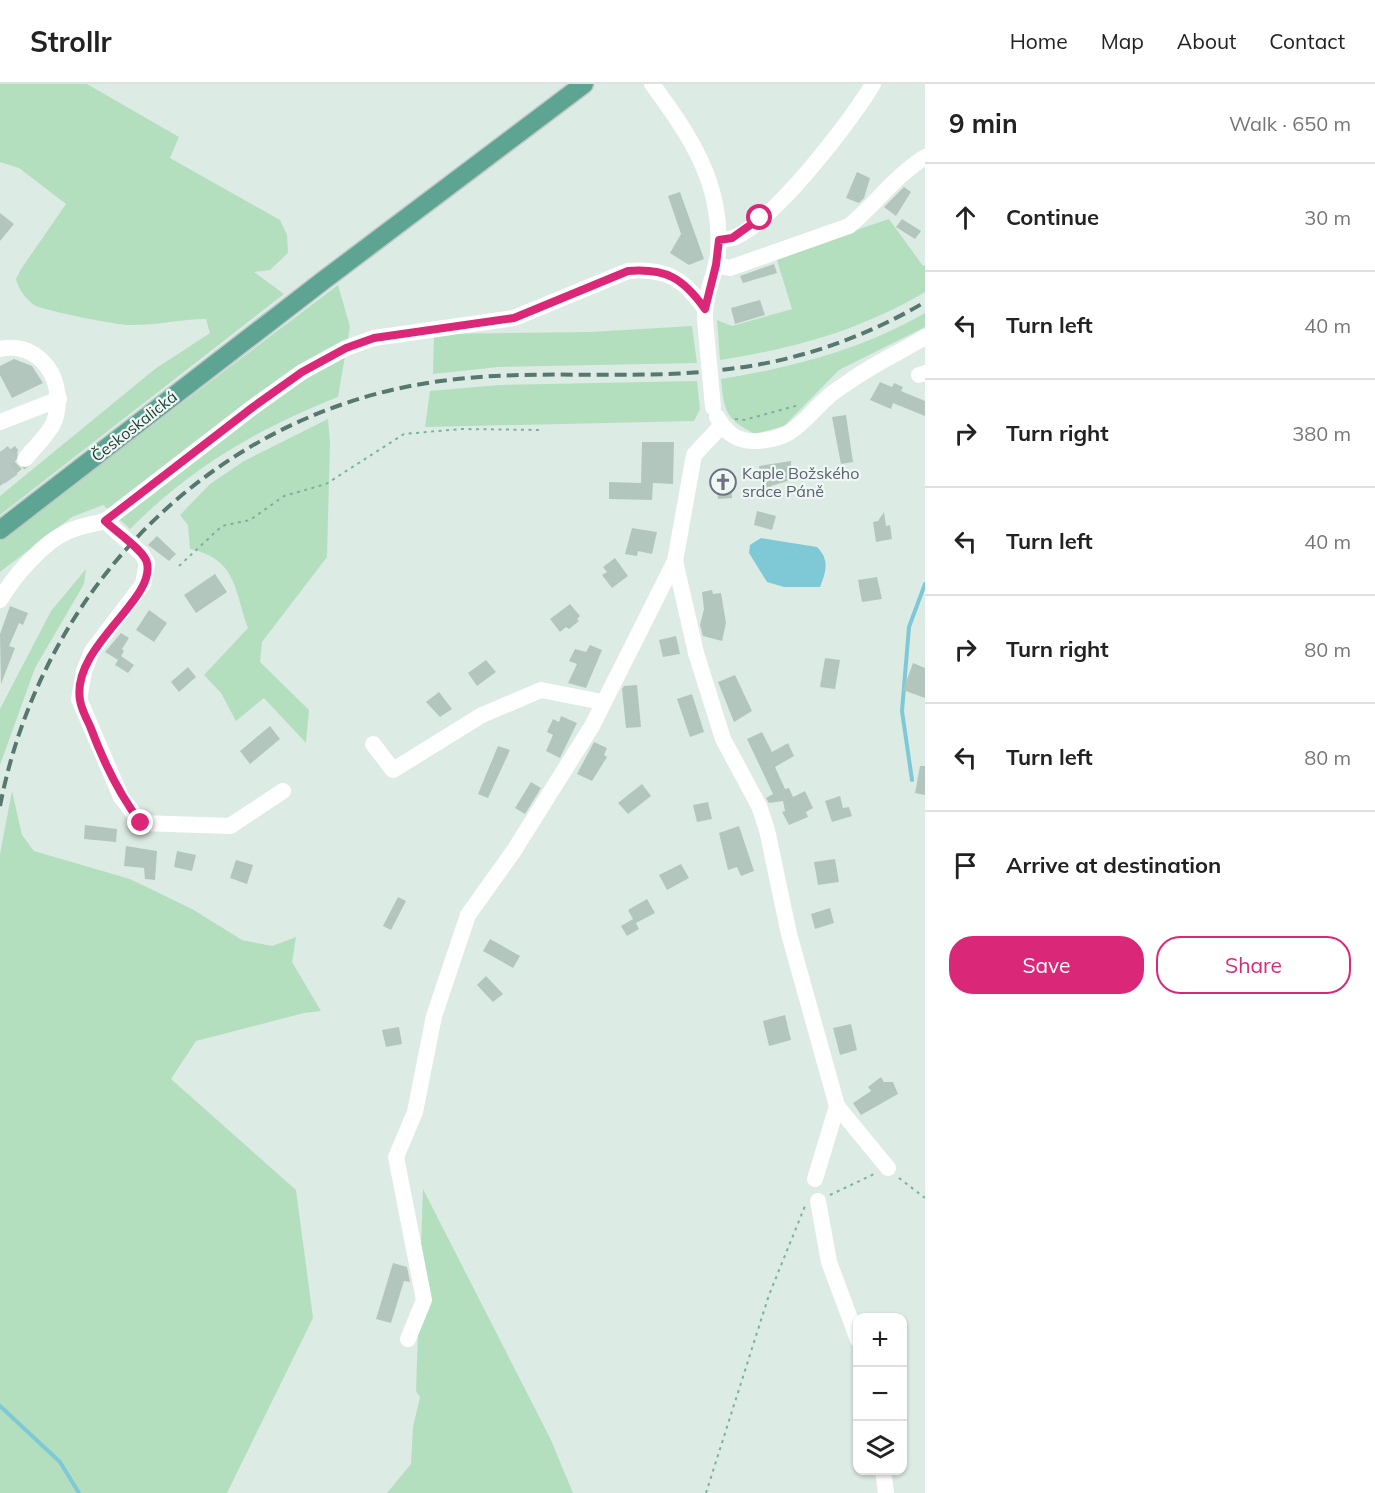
<!DOCTYPE html>
<meta charset="utf-8">
<style>
:root{--surface:#fff;--page:#f2f2f2;--text:#222;--muted:#767676;--line:#e0e0e0;--accent:#db2777}
body{margin:0;font-family:Mulish,sans-serif;background:var(--page);color:var(--text)}
.controls{position:absolute;right:18px;bottom:18px;display:grid;overflow:hidden;border-radius:12px;box-shadow:0 2px 4px #0004}
.controls button{width:54px;height:54px;display:grid;place-items:center;padding:0;border:0;border-bottom:2px solid var(--line);background:var(--surface);color:var(--text);font:30px sans-serif}
.stop{position:absolute;width:18px;height:18px;margin:-14px;border:4px solid #db2777;border-radius:50%;background:#fff}
.stop.end{background:#db2777;border-color:#fff;box-shadow:0 2px 6px #0008}
.list{margin:0;padding:0;list-style:none}
h2{display:flex;justify-content:space-between;align-items:center;height:78px;margin:0;padding:0 24px;font-size:26px}
h2 small{font-size:20px;font-weight:400;color:var(--muted)}
.list li{display:grid;grid-template-columns:39px 1fr auto;gap:18px;align-items:center;box-sizing:border-box;height:108px;padding:0 24px;border-top:2px solid var(--line)}
.list b{display:block;font-size:22px;white-space:nowrap}
.list em{font-size:20px;font-style:normal;color:var(--muted)}
.actions{display:flex;gap:12px;padding:18px 24px}
.actions a{flex:1;padding:14px 0;border:2px solid var(--accent);border-radius:24px;text-align:center;font-size:21px;color:var(--accent)}
.actions .main{background:var(--accent);color:#fff}
.icon{flex:none;width:33px;height:33px;fill:none;stroke:currentColor;stroke-width:2;stroke-linecap:round;stroke-linejoin:round}
.map{position:relative;flex:none;width:925px;height:1409px;overflow:hidden}
header{display:flex;align-items:center;gap:36px;box-sizing:border-box;height:84px;padding:0 30px;background:var(--surface);border-bottom:2px solid var(--line)}
header strong{font-size:28px}
nav{display:flex;gap:33px;margin-inline-start:auto;font-size:21px}
main{display:flex}
aside{flex:1;background:var(--surface)}
.map>svg:first-child{display:block}
.green{fill:#b3dfbf}
.water{fill:#7fc9d7}
.lines{fill:none;stroke-linecap:round;stroke-linejoin:round}
.stream{stroke:#7fc9d7;stroke-width:4}
.building{fill:#b3c6be}
.minor-tunnel{stroke:#b7c8c2;stroke-width:16;stroke-dasharray:16 8;stroke-linecap:butt}
.major-casing{stroke:#c0c8c6;stroke-width:21}
.path{stroke:#7ab2a0;stroke-width:2;stroke-dasharray:3 4.5;stroke-linecap:butt}
.minor{stroke:#fff;stroke-width:16}
.major{stroke:#5da592;stroke-width:18}
.rail{stroke:#57786f;stroke-width:4;stroke-dasharray:12 6;stroke-linecap:butt}
.minor-bridge{stroke:#fff;stroke-width:16}
.route{stroke:#db2777;stroke-width:8}
.labels{text-anchor:middle;stroke-width:4.5;stroke-linejoin:round;paint-order:stroke}
.street-label{font-size:16px;fill:#1d3c34;stroke:#eef7f3}
.worship-label{font-size:16px;fill:#5b616d;stroke:#eef7f3;text-anchor:start}
</style>
<header>
<strong>Strollr</strong>
<nav><a>Home</a><a>Map</a><a>About</a><a>Contact</a></nav>
</header>
<main>
<div class="map">
<svg width="925" height="1409" viewBox="0 0 925 1409">
<rect width="100%" height="100%" fill="#ddebe5"/>
<!-- green -->
<g class="green">
<path d="M 0,0 L 87,0 L 179,53 L 170,74 L 280,136 L 287,151 L 288,169 L 270,186 L 254,188 L 284,210 L 0,431 L 0,412 L 155,285 L 210,249 L 206,235 C 180,235 154,242 128,241 C 116,241 42,226 34,221 C 25,214 19,206 16,195 L 21,185 L 66,120 L 19,84 L 0,78 Z"/>
<path d="M 889,135 L 923,182 L 925,181 L 925,208 C 859,247 795,264 720,276 L 717,236 L 732,242 L 792,225 L 776,173 Z"/>
<path d="M 338,201 L 350,243 L 338,313 C 257,345 192,383 130,445 L 103,421 L 72,433 L 0,488 L 0,457 Z"/>
<path d="M 925,229 L 925,243 L 839,286 L 784,342 L 755,350 C 725,335 724,326 721,295 C 793,283 861,266 925,229 Z"/>
<path d="M 692,242 L 697,279 L 498,283 L 433,290 L 434,250 L 590,248 Z"/>
<path d="M 697,297 L 700,325 L 694,337 L 425,343 L 430,307 L 499,301 Z"/>
<path d="M 328,335 L 330,358 L 327,473 L 262,558 L 260,578 L 309,626 L 306,659 L 264,614 L 236,637 L 221,609 L 204,591 L 248,544 C 234,504 236,475 190,465 L 188,441 L 180,431 L 210,400 L 244,377 Z"/>
<path d="M 86,485 L 84,500 L 35,584 L 0,681 L 0,625 L 51,527 Z"/>
<path d="M 12,707 L 22,751 L 34,767 L 130,795 L 192,825 L 242,856 L 272,862 L 296,853 L 292,878 L 321,927 L 304,929 L 196,957 L 171,995 L 296,1106 L 313,1234 L 227,1409 L 0,1409 L 0,770 Z"/>
<path d="M 423,1105 L 550,1354 L 573,1409 L 387,1409 L 411,1380 L 413,1343 L 420,1313 L 416,1307 Z"/>
</g>
<!-- water -->
<path class="water" d="M 761,454 L 817,463 C 830,476 826,488 820,503 L 784,503 L 767,498 L 749,469 L 750,461 Z"/>
<g class="lines">
<!-- stream -->
<g class="stream">
<path d="M 912,696 L 902,627 L 909,543 L 925,500"/>
<path d="M 0,1322 L 60,1378 L 79,1409"/>
</g>
</g>
<!-- building -->
<g class="building">
<path d="M 857,88 L 870,94 L 864,114 L 859,119 L 846,114 Z"/>
<path d="M 904,103 L 911,108 L 896,132 L 884,123 Z"/>
<path d="M 680,108 L 704,175 L 689,181 L 670,169 L 681,150 L 668,112 Z"/>
<path d="M 0,129 L 14,140 L 0,157 Z"/>
<path d="M 902,135 L 921,147 L 915,155 L 896,143 Z"/>
<path d="M 774,180 L 777,189 L 743,199 L 740,192 Z"/>
<path d="M 760,216 L 765,231 L 735,240 L 731,224 Z"/>
<path d="M 14,275 L 32,282 L 43,299 L 12,314 L 0,291 L 0,282 Z"/>
<path d="M 880,298 L 892,303 L 894,299 L 903,303 L 901,307 L 925,317 L 925,332 L 893,319 L 891,325 L 870,316 Z"/>
<path d="M 846,331 L 853,378 L 841,380 L 832,333 Z"/>
<path d="M 642,358 L 674,358 L 673,400 L 653,399 L 652,416 L 609,415 L 609,398 L 641,399 Z"/>
<path d="M 15,362 L 18,366 L 15,378 L 22,385 L 0,402 L 0,373 Z"/>
<path d="M 791,377 L 791,396 L 771,402 L 772,412 L 763,414 L 759,382 Z"/>
<path d="M 727,387 L 730,387 L 732,414 L 718,415 L 715,389 Z"/>
<path d="M 757,427 L 776,432 L 772,446 L 754,441 Z"/>
<path d="M 884,428 L 886,442 L 890,441 L 892,455 L 876,458 L 873,438 L 878,437 Z"/>
<path d="M 632,444 L 657,448 L 652,470 L 638,467 L 637,472 L 625,470 Z"/>
<path d="M 157,452 L 176,470 L 169,477 L 148,461 Z"/>
<path d="M 615,474 L 628,492 L 612,504 L 602,491 L 607,488 L 603,483 Z"/>
<path d="M 215,490 L 227,508 L 196,529 L 184,511 Z"/>
<path d="M 877,493 L 882,515 L 862,518 L 858,496 Z"/>
<path d="M 712,506 L 713,510 L 721,509 L 726,539 L 722,557 L 703,552 L 700,541 L 704,525 L 702,508 Z"/>
<path d="M 570,520 L 580,532 L 577,535 L 579,537 L 569,545 L 566,543 L 560,548 L 550,535 Z"/>
<path d="M 10,522 L 28,529 L 23,541 L 19,539 L 9,562 L 15,564 L 1,600 L 0,550 Z"/>
<path d="M 149,526 L 167,539 L 154,558 L 136,546 Z"/>
<path d="M 121,549 L 129,554 L 122,565 L 124,567 L 121,572 L 134,581 L 128,589 L 115,581 L 118,576 L 105,568 Z"/>
<path d="M 676,552 L 680,570 L 663,573 L 659,556 Z"/>
<path d="M 590,561 L 602,566 L 586,604 L 568,599 L 577,580 L 569,577 L 575,565 L 586,568 Z"/>
<path d="M 825,574 L 840,576 L 835,605 L 820,603 Z"/>
<path d="M 486,576 L 496,588 L 477,602 L 468,589 Z"/>
<path d="M 913,579 L 925,584 L 925,614 L 903,606 Z"/>
<path d="M 188,583 L 196,593 L 179,608 L 171,598 Z"/>
<path d="M 735,591 L 752,627 L 734,638 L 718,598 Z"/>
<path d="M 637,601 L 641,643 L 626,644 L 622,605 L 624,602 Z"/>
<path d="M 439,608 L 452,625 L 440,633 L 426,618 Z"/>
<path d="M 692,610 L 704,648 L 690,653 L 677,615 Z"/>
<path d="M 561,632 L 577,639 L 560,674 L 546,667 L 553,651 L 547,648 L 553,635 L 559,638 Z"/>
<path d="M 270,642 L 280,655 L 250,680 L 240,667 Z"/>
<path d="M 762,648 L 772,668 L 788,659 L 794,672 L 775,683 L 785,705 L 789,704 L 793,713 L 805,707 L 813,724 L 806,728 L 808,733 L 789,741 L 782,728 L 785,727 L 783,717 L 769,719 L 766,714 L 773,710 L 747,655 Z"/>
<path d="M 594,658 L 607,664 L 604,671 L 607,673 L 592,697 L 577,690 Z"/>
<path d="M 498,662 L 510,666 L 488,714 L 478,710 Z"/>
<path d="M 920,682 L 925,682 L 925,711 L 915,709 Z"/>
<path d="M 531,698 L 541,704 L 525,730 L 515,724 Z"/>
<path d="M 642,700 L 651,712 L 628,730 L 618,719 Z"/>
<path d="M 840,712 L 843,724 L 849,723 L 852,732 L 832,738 L 825,717 Z"/>
<path d="M 708,718 L 712,735 L 697,738 L 693,721 Z"/>
<path d="M 85,741 L 117,745 L 116,758 L 84,755 Z"/>
<path d="M 739,742 L 754,787 L 741,792 L 737,783 L 728,786 L 719,749 Z"/>
<path d="M 126,762 L 157,767 L 155,796 L 145,795 L 144,784 L 124,782 Z"/>
<path d="M 177,767 L 196,771 L 192,787 L 174,783 Z"/>
<path d="M 835,775 L 839,798 L 818,801 L 814,778 Z"/>
<path d="M 236,776 L 253,781 L 247,800 L 230,794 Z"/>
<path d="M 681,780 L 689,794 L 667,806 L 659,791 Z"/>
<path d="M 398,813 L 406,817 L 391,846 L 383,842 Z"/>
<path d="M 647,815 L 655,829 L 636,839 L 639,845 L 627,852 L 621,842 L 633,835 L 628,826 Z"/>
<path d="M 830,824 L 834,839 L 815,845 L 811,830 Z"/>
<path d="M 490,855 L 520,872 L 513,884 L 483,867 Z"/>
<path d="M 486,892 L 503,910 L 493,918 L 477,901 Z"/>
<path d="M 785,931 L 791,956 L 769,962 L 763,937 Z"/>
<path d="M 851,940 L 857,966 L 840,971 L 833,944 Z"/>
<path d="M 399,943 L 402,960 L 386,963 L 382,946 Z"/>
<path d="M 881,993 L 884,998 L 893,998 L 898,1010 L 861,1031 L 853,1019 L 871,1007 L 868,1003 Z"/>
<path d="M 393,1179 L 407,1183 L 410,1198 L 404,1197 L 391,1239 L 376,1235 Z"/>
</g>
<g class="lines">
<!-- minor-tunnel -->
<g class="minor-tunnel">
<path d="M 0,378 L 17,365"/>
<path d="M 0,393 L 25,375"/>
</g>
<!-- major casing -->
<g class="major-casing">
<path id="major" d="M 0,446 L 324,196 L 584,0"/>
</g>
<!-- path -->
<g class="path">
<path d="M 735,335 L 744,336 L 799,321"/>
<path d="M 179,482 L 222,442 L 250,436 L 284,412 L 326,400 L 404,350 L 461,345 L 541,346"/>
<path d="M 899,1094 L 925,1114"/>
<path d="M 830,1111 L 874,1090"/>
<path d="M 706,1409 L 769,1211 L 805,1122"/>
</g>
<!-- minor -->
<g class="minor">
<path d="M 652,0 C 691,53 723,100 718,169 C 716,190 704,211 705,232"/>
<path d="M 719,156 C 723,155 729,155 733,154 C 773,138 850,39 873,0"/>
<path d="M 716,181 L 730,184 L 849,142 C 876,120 895,92 925,73"/>
<path d="M 0,265 C 42,256 68,300 54,338 C 49,350 34,364 25,375"/>
<path d="M 919,291 L 925,289"/>
<path d="M 717,333 C 726,349 737,358 757,357 C 795,355 802,336 828,313 C 834,307 843,302 850,297 C 873,280 901,268 925,253"/>
<path d="M 0,338 L 59,315"/>
<path d="M 105,437 L 142,470 L 147,479 L 143,500 L 92,567 L 84,587 L 79,615 L 121,713 L 141,739 L 230,742 L 283,707"/>
<path d="M 675,477 L 696,569 L 723,655 L 759,722 L 767,746 L 789,850 L 837,1022 L 888,1084"/>
<path d="M 0,516 C 14,492 43,458 69,447 C 80,442 94,440 105,437 L 253,323 L 302,288 L 346,264 L 374,254 L 514,234 L 628,187 C 666,184 683,194 705,225"/>
<path d="M 373,660 L 393,686 L 482,631 L 541,606 L 602,618"/>
<path d="M 815,1095 L 837,1022"/>
<path d="M 818,1117 L 829,1178 L 858,1256"/>
<path d="M 408,1255 L 424,1216 L 396,1073 L 415,1028 L 434,932 L 468,831 L 513,768 L 592,642 L 675,477 L 694,371 L 722,341"/>
<path d="M 883,1386 L 886,1409"/>
</g>
<!-- major -->
<use href="#major" class="major"/>
<!-- rail -->
<path class="rail" d="M 0,722 C 44,495 225,319 457,295 C 548,285 639,297 729,285 C 798,277 866,253 925,218"/>
<!-- minor-bridge -->
<path class="minor-bridge" d="M 705,236 L 713,323"/>
</g>
<g class="lines">
<!-- route -->
<path class="route" d="M 141,739 C 118,709 103,677 90,642 C 86,634 81,624 80,616 C 71,563 156,516 147,479 C 145,467 115,447 105,437 L 253,323 L 302,288 L 346,264 L 374,254 L 514,234 L 628,187 C 666,184 683,194 705,225 L 716,181 L 719,156 L 732,154 L 760,134"/>
</g>
<!-- icons -->
<defs>
<g id="church-ring" transform="scale(1.35)"><circle r="9.5" fill="#eef7f3" stroke="#6b7280" stroke-width="1.5"/><path d="M-1.2-6h2.4v3.5h3.3v2.4h-3.3V6h-2.4V-.1h-3.3v-2.4h3.3Z" fill="#6b7280"/></g>
</defs>
<g fill-rule="evenodd">
<use href="#church-ring" x="723" y="398"/>
</g>
<g class="labels">
<!-- street labels -->
<g class="street-label">
<text transform="translate(134 342) rotate(-38)" y="6">Českoskalická</text>
</g>
<!-- worship labels -->
<g class="worship-label">
<text x="742" y="395">Kaple Božského<tspan x="742" dy="18">srdce Páně</tspan></text>
</g>
</g>
</svg>
<div class="controls">
<button>+</button>
<button>−</button>
<button><svg class="icon" aria-label="layers" viewBox="0 0 24 24"><path d="M12 4l9 5-9 5-9-5zM3 14l9 5 9-5"/></svg></button>
</div>
<div class="stop" style="left:760px;top:134px"></div>
<div class="stop end" style="left:141px;top:739px"></div>
</div>
<aside>
<h2>9 min<small>Walk · 650 m</small></h2>
<ul class="list">
<li><svg class="icon" aria-label="ahead" viewBox="0 0 24 24"><path d="M12 20V5M6 11l6-6 6 6"/></svg><div><b>Continue</b></div><em>30 m</em></li>
<li><svg class="icon" aria-label="left" viewBox="0 0 24 24"><path d="M17 20v-9H6M10 6l-5 5 5 5"/></svg><div><b>Turn left</b></div><em>40 m</em></li>
<li><svg class="icon" aria-label="right" viewBox="0 0 24 24"><path d="M7 20v-9h11M14 6l5 5-5 5"/></svg><div><b>Turn right</b></div><em>380 m</em></li>
<li><svg class="icon" aria-label="left" viewBox="0 0 24 24"><path d="M17 20v-9H6M10 6l-5 5 5 5"/></svg><div><b>Turn left</b></div><em>40 m</em></li>
<li><svg class="icon" aria-label="right" viewBox="0 0 24 24"><path d="M7 20v-9h11M14 6l5 5-5 5"/></svg><div><b>Turn right</b></div><em>80 m</em></li>
<li><svg class="icon" aria-label="left" viewBox="0 0 24 24"><path d="M17 20v-9H6M10 6l-5 5 5 5"/></svg><div><b>Turn left</b></div><em>80 m</em></li>
<li><svg class="icon" aria-label="arrive" viewBox="0 0 24 24"><path d="M6 21V4h12l-3 4 3 4H6"/></svg><div><b>Arrive at destination</b></div></li>
</ul>
<div class="actions"><a class="main">Save</a><a>Share</a></div>
</aside>
</main>
